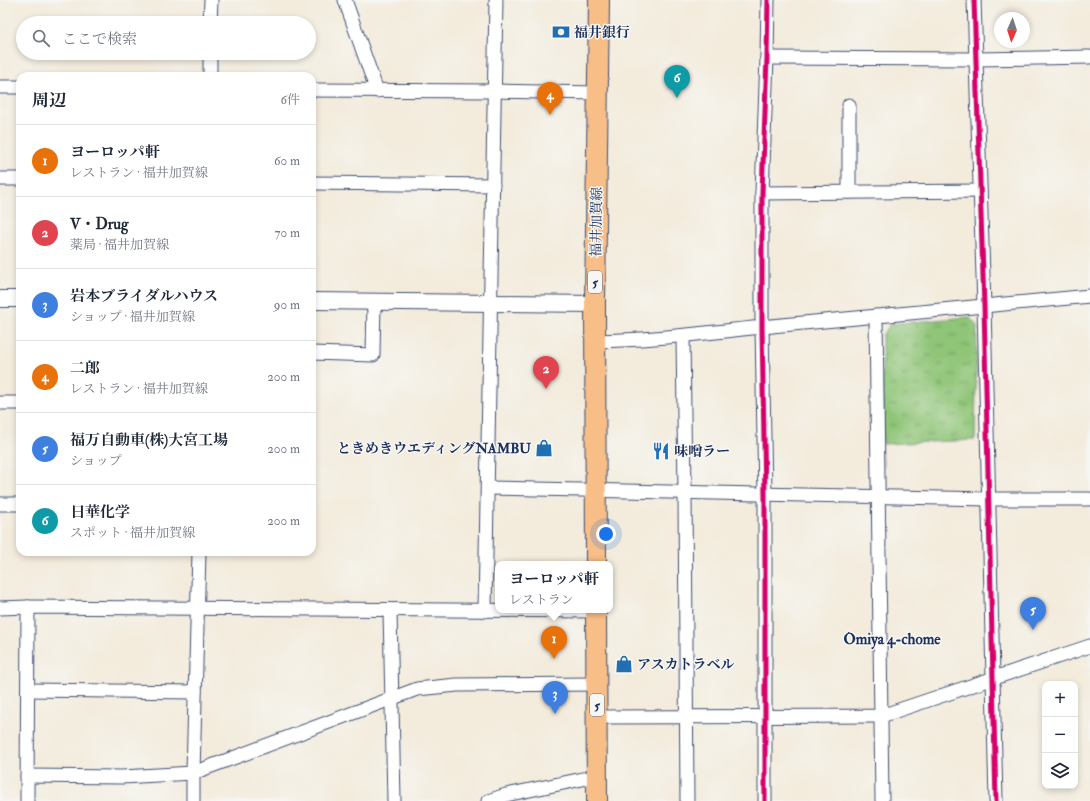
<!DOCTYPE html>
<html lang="ja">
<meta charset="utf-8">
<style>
:root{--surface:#fff;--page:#f2f2f3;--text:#1f2937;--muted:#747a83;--line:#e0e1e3;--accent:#db2777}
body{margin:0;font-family:"IM FELL Double Pica","Noto Serif JP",serif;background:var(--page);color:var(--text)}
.controls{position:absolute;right:12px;bottom:12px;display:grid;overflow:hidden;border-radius:8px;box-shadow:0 2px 6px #0003}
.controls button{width:36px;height:36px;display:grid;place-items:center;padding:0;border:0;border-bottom:1px solid var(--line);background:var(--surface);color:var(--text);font:20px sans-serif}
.compass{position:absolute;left:994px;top:12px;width:36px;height:36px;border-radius:50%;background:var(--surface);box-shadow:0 2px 6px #0003;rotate:183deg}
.you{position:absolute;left:606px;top:534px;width:14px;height:14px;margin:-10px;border:3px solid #fff;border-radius:50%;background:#1a73e8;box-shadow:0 0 0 6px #1a73e833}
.badge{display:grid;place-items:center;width:26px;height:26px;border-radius:50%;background:var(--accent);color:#fff;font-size:13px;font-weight:700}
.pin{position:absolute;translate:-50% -33px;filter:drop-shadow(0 1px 2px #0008)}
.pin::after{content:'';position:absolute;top:21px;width:14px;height:12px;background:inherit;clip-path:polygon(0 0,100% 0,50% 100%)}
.popup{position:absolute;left:495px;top:561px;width:118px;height:52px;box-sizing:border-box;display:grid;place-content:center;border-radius:8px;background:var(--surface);filter:drop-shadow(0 1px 3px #0005);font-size:13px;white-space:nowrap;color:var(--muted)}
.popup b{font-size:15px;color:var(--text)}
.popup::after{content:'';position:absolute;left:50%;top:100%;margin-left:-8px;border:8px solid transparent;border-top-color:var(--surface)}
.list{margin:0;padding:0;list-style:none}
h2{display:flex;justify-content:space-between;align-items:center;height:52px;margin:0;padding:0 16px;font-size:17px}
h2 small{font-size:13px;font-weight:400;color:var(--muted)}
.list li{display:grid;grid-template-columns:26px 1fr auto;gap:12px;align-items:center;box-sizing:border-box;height:72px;padding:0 16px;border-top:1px solid var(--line)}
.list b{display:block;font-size:15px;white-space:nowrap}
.list p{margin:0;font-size:13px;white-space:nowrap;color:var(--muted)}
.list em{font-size:13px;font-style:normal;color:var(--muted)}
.icon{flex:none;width:22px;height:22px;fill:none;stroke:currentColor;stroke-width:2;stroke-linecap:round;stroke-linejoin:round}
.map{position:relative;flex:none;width:1090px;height:801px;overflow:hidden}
.search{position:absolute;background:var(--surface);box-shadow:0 2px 6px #0003;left:16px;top:16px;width:300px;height:44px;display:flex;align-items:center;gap:10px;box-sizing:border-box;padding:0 14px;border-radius:22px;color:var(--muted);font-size:15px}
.panel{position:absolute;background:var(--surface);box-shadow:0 2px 6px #0003;left:16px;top:72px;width:300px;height:484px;border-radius:12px}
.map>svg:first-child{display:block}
.grass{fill:url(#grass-tufts);stroke:#557a6a}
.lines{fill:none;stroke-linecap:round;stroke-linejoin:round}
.minor-casing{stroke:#3b4b71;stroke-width:15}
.tertiary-casing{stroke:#3b4b71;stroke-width:18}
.primary-casing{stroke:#3b4b71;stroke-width:22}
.minor{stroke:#fff;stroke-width:13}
.tertiary{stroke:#fff;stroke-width:16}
.primary{stroke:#f7be87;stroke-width:20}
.cycleway-casing{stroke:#f6f6f2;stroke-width:8}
.cycleway{stroke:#d6006c;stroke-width:5}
.labels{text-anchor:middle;stroke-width:3;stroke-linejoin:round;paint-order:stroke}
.shield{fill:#f6f6f2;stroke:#5d6b8a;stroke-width:1}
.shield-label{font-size:13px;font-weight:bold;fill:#1b2f5e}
.poi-label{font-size:14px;font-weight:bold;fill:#1b2f5e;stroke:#f6f6f2;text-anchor:start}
.street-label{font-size:14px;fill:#1b2f5e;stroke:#f6f6f2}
.neighbourhood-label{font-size:15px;font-weight:bold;fill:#1b2f5e;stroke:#f6f6f2}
</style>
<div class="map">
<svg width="1090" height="801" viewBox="0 0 1090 801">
<defs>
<pattern id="grass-tufts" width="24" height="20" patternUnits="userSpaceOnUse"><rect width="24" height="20" fill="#8fc577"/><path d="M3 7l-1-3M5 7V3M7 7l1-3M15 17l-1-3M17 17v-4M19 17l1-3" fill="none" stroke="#74a065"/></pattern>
</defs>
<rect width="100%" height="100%" fill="#f6f6f2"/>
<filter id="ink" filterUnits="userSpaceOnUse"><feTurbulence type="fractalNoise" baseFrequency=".025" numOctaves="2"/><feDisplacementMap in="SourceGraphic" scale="8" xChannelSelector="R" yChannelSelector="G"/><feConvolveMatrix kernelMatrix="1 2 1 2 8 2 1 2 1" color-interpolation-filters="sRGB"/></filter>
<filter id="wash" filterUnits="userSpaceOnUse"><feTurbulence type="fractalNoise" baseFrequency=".012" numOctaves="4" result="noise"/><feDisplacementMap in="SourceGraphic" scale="16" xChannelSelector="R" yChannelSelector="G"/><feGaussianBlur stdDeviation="0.9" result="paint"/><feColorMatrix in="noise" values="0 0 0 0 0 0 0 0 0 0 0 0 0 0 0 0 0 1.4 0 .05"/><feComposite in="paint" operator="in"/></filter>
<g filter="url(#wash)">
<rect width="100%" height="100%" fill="#f3ebdb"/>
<!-- grass -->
<path class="grass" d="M 969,317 L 977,325 L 975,440 L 883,444 L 882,335 L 891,324 Z"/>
</g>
<g filter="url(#ink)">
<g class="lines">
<!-- minor casing -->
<g class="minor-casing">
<g id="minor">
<path d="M 345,0 L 377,91"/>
<path d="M 974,0 L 984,306 L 996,801"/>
<path d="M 210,23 L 211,0"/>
<path d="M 767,58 L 976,59 L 1090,57"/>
<path d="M 210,76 L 210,53"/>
<path d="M 0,87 L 20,87"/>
<path d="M 312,90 L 495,91 L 598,93"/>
<path d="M 849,105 L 849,192"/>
<path d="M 0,179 L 20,179"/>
<path d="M 312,183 L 493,185"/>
<path d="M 762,193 L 980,191"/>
<path d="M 876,316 L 882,801"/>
<path d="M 683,336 L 685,493 L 687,801"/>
<path d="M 595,341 C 658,340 720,331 782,325 C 885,315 987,306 1090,296"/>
<path d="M 312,353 L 373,355 L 374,302"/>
<path d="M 0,403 L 20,403"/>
<path d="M 488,488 L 988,499 L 1090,499"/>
<path d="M 0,504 L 20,504"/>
<path d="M 0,608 L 28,607 L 596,611"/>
<path d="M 390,610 L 394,801"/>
<path d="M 485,611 L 496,0"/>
<path d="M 28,690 L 195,692"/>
<path d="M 597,717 L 881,716 L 1090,646"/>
<path d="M 27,776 L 122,777 L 193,773 L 417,689 L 457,685 L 597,684"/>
<path d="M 27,801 L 28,607"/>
<path d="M 193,801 L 193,773 L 199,552"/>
<path d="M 488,801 L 506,795 L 597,776"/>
<path d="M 765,801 L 765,495 L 762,327 L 762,193 L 767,58 L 768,0"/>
</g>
</g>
<!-- tertiary casing -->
<g class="tertiary-casing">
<g id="tertiary">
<path d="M 0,299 L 20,299"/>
<path d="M 312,301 L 595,304"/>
</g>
</g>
<!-- primary casing -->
<g class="primary-casing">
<g id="primary">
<path d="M 596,564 L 595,304 L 599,0"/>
<path d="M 596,610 L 597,801"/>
</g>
</g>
<!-- minor -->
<use href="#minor" class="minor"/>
<!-- tertiary -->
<use href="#tertiary" class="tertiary"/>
<!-- primary -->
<use href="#primary" class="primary"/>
<!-- cycleway casing -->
<g class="cycleway-casing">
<g id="cycleway">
<path d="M 974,0 L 984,306 L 996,801"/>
<path d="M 765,801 L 765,495 L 762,327 L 762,193 L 767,58 L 768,0"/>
</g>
</g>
<!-- cycleway -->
<use href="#cycleway" class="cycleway"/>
</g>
</g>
<!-- icons -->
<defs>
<g id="bank-bare" transform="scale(1.38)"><path d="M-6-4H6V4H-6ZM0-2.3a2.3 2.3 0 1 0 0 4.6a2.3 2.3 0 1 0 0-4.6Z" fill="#1f6fb2" stroke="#f6f6f2" stroke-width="2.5" paint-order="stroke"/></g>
<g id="shop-bare" transform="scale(1.38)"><path d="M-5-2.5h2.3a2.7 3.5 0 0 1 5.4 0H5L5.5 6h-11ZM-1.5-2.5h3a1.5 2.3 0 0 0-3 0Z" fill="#1f6fb2" stroke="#f6f6f2" stroke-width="2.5" paint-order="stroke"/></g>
<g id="restaurant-bare" transform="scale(1.38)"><path d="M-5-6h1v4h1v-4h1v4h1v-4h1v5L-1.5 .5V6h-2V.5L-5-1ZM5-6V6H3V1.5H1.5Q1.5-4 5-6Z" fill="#1f6fb2" stroke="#f6f6f2" stroke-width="2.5" paint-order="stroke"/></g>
</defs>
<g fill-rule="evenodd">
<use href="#bank-bare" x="561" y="32"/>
<use href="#shop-bare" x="544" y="448"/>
<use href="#restaurant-bare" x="661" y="451"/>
<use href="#shop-bare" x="624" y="664"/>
</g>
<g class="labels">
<!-- shield labels -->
<g class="shield">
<rect x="588" y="271" width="14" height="22" rx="3"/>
<rect x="590" y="694" width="14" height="22" rx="3"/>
</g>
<g class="shield-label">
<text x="595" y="287">5</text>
<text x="597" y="710">5</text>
</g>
<!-- poi labels -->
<g class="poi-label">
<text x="574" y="37">福井銀行</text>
<text x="531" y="453" text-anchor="end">ときめきウエディングNAMBU</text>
<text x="674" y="456">味噌ラー</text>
<text x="637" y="669">アスカトラベル</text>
</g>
<!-- street labels -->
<g class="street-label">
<text transform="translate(596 222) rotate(-89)" y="5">福井加賀線</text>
</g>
<!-- neighbourhood labels -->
<g class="neighbourhood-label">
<text x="892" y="644">Omiya 4-chome</text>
</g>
</g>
</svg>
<div class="controls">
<button>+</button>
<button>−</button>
<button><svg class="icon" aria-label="layers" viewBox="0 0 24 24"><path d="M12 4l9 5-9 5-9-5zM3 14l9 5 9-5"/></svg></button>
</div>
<svg class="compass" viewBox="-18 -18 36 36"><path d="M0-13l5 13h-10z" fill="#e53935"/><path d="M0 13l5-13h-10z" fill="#747a83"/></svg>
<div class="you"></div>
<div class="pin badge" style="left:554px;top:659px;background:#e8710a">1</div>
<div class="popup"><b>ヨーロッパ軒</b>レストラン</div>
<div class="pin badge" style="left:546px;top:389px;background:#e0444e">2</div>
<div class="pin badge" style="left:555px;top:714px;background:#3f7fe0">3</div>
<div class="pin badge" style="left:550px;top:115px;background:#e8710a">4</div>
<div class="pin badge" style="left:1033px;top:630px;background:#3f7fe0">5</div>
<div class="pin badge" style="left:677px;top:98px;background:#0f9aa8">6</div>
<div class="search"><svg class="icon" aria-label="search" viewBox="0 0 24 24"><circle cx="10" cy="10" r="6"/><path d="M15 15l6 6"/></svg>ここで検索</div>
<section class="panel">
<h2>周辺<small>6件</small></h2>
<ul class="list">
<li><span class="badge" style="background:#e8710a">1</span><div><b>ヨーロッパ軒</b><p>レストラン · 福井加賀線</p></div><em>60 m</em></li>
<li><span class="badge" style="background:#e0444e">2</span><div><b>V・Drug</b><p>薬局 · 福井加賀線</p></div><em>70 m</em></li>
<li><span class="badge" style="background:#3f7fe0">3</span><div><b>岩本ブライダルハウス</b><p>ショップ · 福井加賀線</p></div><em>90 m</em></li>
<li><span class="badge" style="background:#e8710a">4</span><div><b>二郎</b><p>レストラン · 福井加賀線</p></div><em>200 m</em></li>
<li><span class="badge" style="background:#3f7fe0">5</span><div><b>福万自動車(株)大宮工場</b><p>ショップ</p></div><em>200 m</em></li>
<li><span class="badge" style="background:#0f9aa8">6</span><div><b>日華化学</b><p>スポット · 福井加賀線</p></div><em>200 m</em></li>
</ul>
</section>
</div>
